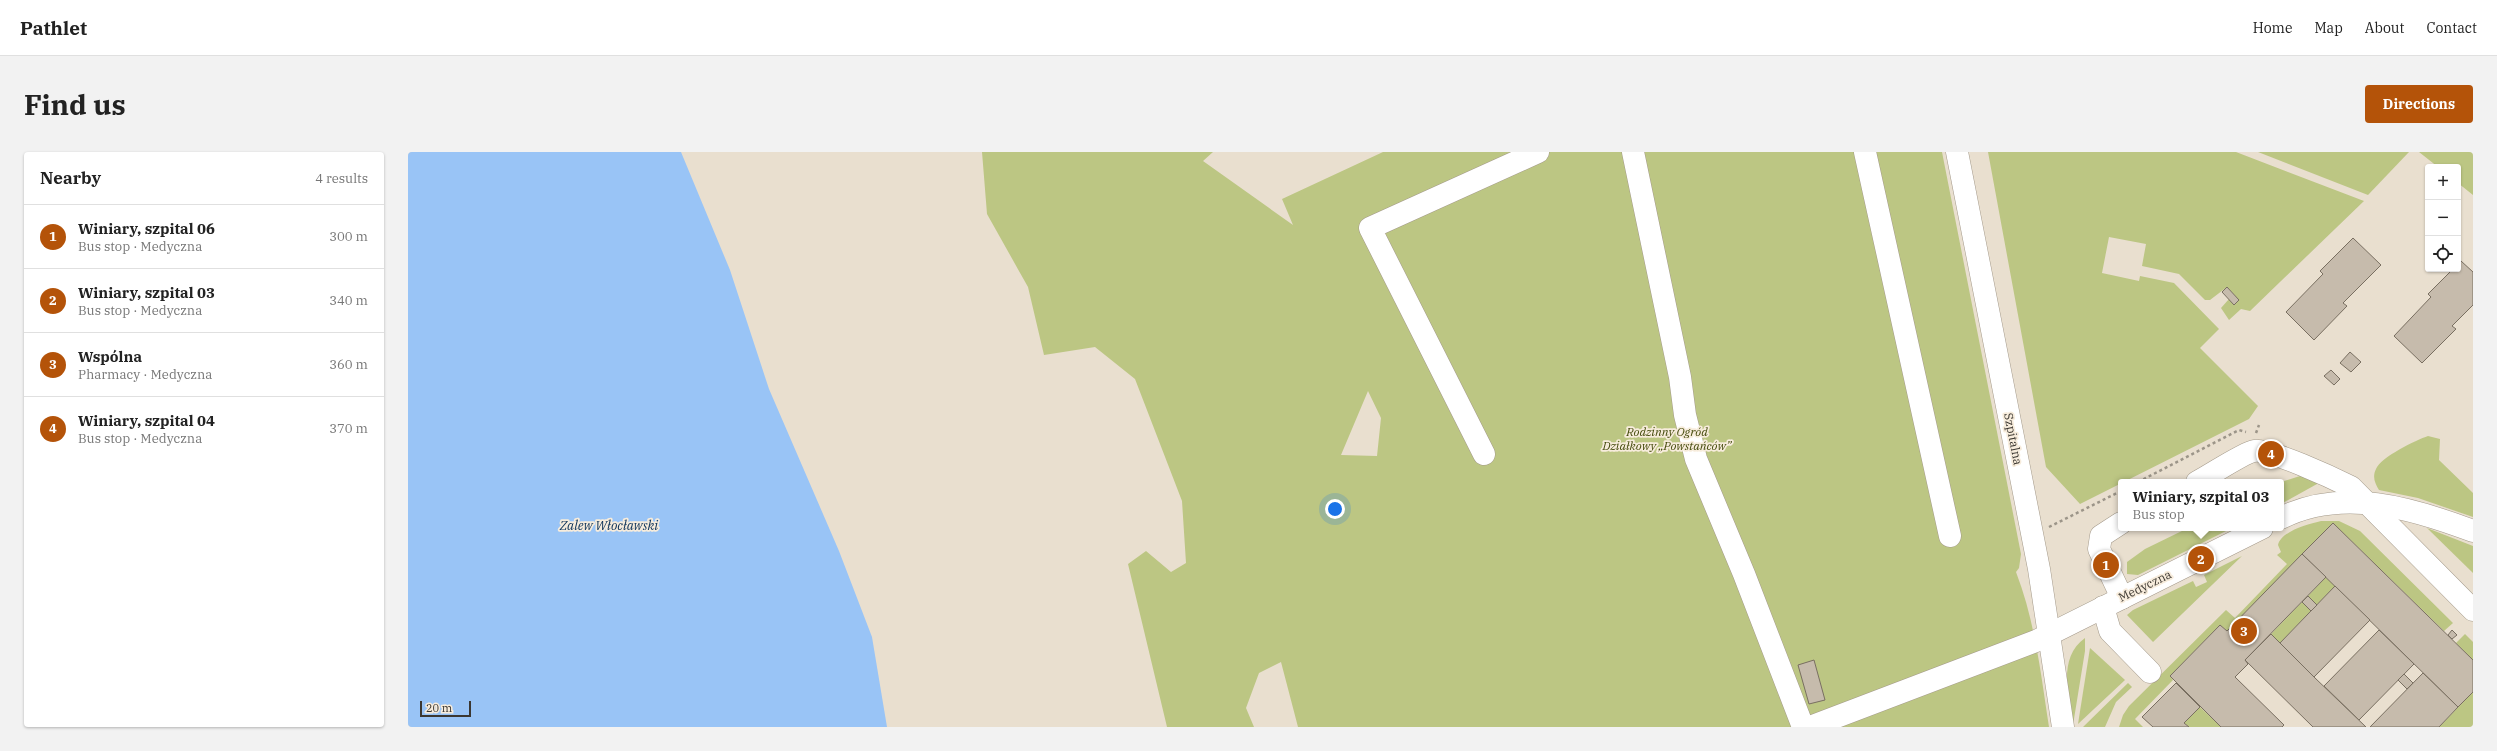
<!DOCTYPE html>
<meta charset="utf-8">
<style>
:root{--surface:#fff;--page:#f2f2f2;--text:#222;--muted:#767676;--line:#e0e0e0;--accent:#b45309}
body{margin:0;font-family:"IBM Plex Serif",serif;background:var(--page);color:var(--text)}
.controls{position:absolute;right:12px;top:12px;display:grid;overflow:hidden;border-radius:4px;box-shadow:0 1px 3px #0004}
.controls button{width:36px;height:36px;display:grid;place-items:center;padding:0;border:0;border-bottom:1px solid var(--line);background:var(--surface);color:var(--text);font:20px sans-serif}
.scale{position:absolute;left:12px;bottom:10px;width:51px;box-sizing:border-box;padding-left:4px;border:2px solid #3b3731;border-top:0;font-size:11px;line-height:14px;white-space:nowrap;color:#3b3731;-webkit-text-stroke:3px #f7ecdc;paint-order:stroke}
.you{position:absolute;left:927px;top:357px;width:14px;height:14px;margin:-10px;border:3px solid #fff;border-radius:50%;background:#1a73e8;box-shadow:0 0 0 6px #1a73e833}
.badge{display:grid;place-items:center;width:26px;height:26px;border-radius:50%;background:var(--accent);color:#fff;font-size:13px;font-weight:700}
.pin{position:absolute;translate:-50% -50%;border:2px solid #fff;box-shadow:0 1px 4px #0006}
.popup{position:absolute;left:1710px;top:327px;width:166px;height:52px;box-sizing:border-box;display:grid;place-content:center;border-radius:4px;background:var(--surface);filter:drop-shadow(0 1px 3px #0005);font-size:13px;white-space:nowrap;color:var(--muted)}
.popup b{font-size:15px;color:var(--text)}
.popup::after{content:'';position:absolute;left:50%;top:100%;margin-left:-8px;border:8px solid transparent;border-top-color:var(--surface)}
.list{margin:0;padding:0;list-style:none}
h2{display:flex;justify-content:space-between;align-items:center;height:52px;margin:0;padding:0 16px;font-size:17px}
h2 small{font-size:13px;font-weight:400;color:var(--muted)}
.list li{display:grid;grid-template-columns:26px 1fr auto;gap:12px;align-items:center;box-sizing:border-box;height:64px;padding:0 16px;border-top:1px solid var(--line)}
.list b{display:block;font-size:15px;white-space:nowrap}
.list p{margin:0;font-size:13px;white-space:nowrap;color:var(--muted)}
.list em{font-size:13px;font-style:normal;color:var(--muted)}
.icon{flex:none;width:22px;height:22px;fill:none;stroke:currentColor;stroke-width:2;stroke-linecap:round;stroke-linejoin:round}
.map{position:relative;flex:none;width:2065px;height:575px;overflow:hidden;border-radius:4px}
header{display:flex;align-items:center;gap:24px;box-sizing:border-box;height:56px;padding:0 20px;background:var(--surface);border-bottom:1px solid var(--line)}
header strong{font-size:19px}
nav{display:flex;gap:22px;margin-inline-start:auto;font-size:14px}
.intro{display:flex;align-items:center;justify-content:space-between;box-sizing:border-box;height:96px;padding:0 24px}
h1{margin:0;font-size:28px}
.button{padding:10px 18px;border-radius:4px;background:var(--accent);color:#fff;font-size:14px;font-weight:700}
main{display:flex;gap:24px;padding:0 24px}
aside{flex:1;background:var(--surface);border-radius:4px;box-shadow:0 1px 3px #0004}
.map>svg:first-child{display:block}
.green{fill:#bcc683;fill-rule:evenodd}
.water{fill:#99c4f6}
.building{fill:#c6bbac;stroke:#796f61}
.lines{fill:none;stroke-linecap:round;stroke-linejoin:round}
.minor-casing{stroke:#a49a8b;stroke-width:23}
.path{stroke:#9c9589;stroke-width:2.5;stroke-dasharray:3 3;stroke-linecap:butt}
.minor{stroke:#fff;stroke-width:22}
.labels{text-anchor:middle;stroke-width:3.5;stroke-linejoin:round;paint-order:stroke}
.park-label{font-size:12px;font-style:italic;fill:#454b0d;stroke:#f7ecdc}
.street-label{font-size:12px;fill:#3b3731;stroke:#f7ecdc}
.water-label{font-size:13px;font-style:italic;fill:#0c3259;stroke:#f7ecdc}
</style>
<header>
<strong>Pathlet</strong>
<nav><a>Home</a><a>Map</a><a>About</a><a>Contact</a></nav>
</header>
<div class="intro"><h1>Find us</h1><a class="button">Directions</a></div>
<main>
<aside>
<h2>Nearby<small>4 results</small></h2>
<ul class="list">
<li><span class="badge">1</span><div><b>Winiary, szpital 06</b><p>Bus stop · Medyczna</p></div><em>300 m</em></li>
<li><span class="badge">2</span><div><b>Winiary, szpital 03</b><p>Bus stop · Medyczna</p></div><em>340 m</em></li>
<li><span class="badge">3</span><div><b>Wspólna</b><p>Pharmacy · Medyczna</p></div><em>360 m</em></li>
<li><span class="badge">4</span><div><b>Winiary, szpital 04</b><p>Bus stop · Medyczna</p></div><em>370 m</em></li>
</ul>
</aside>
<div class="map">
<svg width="2065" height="575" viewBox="0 0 2065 575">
<rect width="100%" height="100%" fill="#e9dfcf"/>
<!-- green -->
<g class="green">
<path d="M 574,0 L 805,0 L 795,9 L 885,73 L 874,47 L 975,0 L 1534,0 L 1613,402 L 1611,416 L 1608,420 C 1627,469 1633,523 1641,575 L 890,575 L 873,510 L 851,521 L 838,556 L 846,575 L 759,575 L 720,412 L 738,399 L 763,420 L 778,411 L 774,349 L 727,227 L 687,195 L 636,203 L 620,135 L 579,62 ZM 960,239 L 973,266 L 969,304 L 933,303 Z"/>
<path d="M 1580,0 L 1828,0 L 1956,49 L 1842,159 L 1833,157 L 1821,168 L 1813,156 L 1821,147 L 1826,152 L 1831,148 L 1819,135 L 1802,148 L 1797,148 L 1771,122 L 1734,114 L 1738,92 L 1701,85 L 1694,121 L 1731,129 L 1732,124 L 1766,131 L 1811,177 L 1792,196 L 1850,254 L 1841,267 L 1672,352 L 1638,315 Z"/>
<path d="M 1850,0 L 2001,0 L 1960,43 Z"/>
<path d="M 2011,0 L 2065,0 L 2065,43 L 2050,31 L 2050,15 L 2030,15 Z"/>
<path d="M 2020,284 L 2032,287 L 2031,308 L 2065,341 L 2065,365 L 2010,346 L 1971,338 C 1967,331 1964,325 1968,317 C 1973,305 2008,288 2020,284 Z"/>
<path d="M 1892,324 L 1909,328 L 1909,332 L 1873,352 L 1873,330 Z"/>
<path d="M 1913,369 L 1931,369 L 1952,379 L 2045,471 L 2036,479 L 1925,371 L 1819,479 L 1812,473 L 1762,524 L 1765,528 L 1727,567 L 1735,575 L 1711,575 L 1715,563 L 1721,554 L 1818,458 L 1827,466 L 1879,412 L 1869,403 L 1873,400 L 1870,393 C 1873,379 1901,372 1913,369 Z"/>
<path d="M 1780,376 L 1824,376 L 1730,423 L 1719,422 L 1719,410 L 1737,397 Z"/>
<path d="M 2019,376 L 2065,394 L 2065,421 Z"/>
<path d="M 1834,404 L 1745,490 L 1719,463 L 1725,458 L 1785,429 L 1788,435 L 1799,430 L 1796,423 Z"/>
<path d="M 1918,425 L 1927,434 L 1909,453 L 1900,444 Z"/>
<path d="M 1894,450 L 1903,459 L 1872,491 L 1863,482 Z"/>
<path d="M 2057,482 L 2065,490 L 2065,508 L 2048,491 Z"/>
<path d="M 1677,486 L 1677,499 L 1665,573 C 1661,544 1649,506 1677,486 Z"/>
<path d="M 1682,496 L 1717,528 L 1670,572 Z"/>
<path d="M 1720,531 L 1724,535 L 1708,550 L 1697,575 L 1675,575 Z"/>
<path d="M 2065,540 L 2065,575 L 2031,575 Z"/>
<path d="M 1792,555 L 1813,575 L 1781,575 L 1776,571 Z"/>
</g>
<!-- water -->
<path class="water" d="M 0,0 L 273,0 L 322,118 L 361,237 L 431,399 L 464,485 L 479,575 L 0,575 Z"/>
<!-- building -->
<g class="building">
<path d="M 1945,86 L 1973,113 L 1935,151 L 1939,154 L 1906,188 L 1878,160 L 1915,122 L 1912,119 Z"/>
<path d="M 2053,109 L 2065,120 L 2065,153 L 2044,174 L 2048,177 L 2014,211 L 1986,184 L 2023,145 L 2020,142 L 2045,117 L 2050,117 L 2050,112 Z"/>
<path d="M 1819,135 L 1831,148 L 1826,153 L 1814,140 Z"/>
<path d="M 1942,200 L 1953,210 L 1943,220 L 1932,211 Z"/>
<path d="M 1923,218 L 1932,227 L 1926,233 L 1916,224 Z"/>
<path d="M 1925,371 L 2065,508 L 2065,540 L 2050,555 L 1894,402 Z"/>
<path d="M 1894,402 L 1918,425 L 1837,508 L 1840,512 L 1827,525 L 1876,573 L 1874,575 L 1813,575 L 1762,524 L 1812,473 L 1819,479 Z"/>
<path d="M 1927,434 L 1962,468 L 1906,525 L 1872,491 Z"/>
<path d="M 1900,444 L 1909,453 L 1903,459 L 1894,450 Z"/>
<path d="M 1971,478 L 2006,512 L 1951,568 L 1916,534 Z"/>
<path d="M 2044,478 L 2049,483 L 2044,487 L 2040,483 Z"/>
<path d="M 1863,482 L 1906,525 L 1958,575 L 1905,575 L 1837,508 Z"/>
<path d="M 1406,508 L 1417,548 L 1401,552 L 1390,513 Z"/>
<path d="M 2015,521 L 2050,555 L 2031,575 L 1962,575 Z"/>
<path d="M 1996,522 L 2005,531 L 1999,537 L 1990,528 Z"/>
<path d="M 1768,531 L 1792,555 L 1776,571 L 1781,575 L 1745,575 L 1734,565 Z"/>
</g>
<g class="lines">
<!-- minor casing -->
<g class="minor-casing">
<g id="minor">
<path d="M 1225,0 L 1272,225 L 1277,263 L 1288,307 L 1336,422 L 1395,575"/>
<path d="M 1457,0 L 1542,384"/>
<path d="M 1549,0 L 1631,417 L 1655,575"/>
<path d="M 1076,302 L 962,76 L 1130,0"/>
<path d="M 1789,330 C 1801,324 1835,301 1846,299 C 1861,296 1927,327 1943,335 L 2065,458"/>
<path d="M 1873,366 C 1934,335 2004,356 2065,379"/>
<path d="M 1713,371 L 1693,384 L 1691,397 L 1714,446"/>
<path d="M 1695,455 L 1702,479 L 1742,520"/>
<path d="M 1402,575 L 1628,489 L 1854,376"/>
</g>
</g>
<!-- path -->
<g class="path">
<path d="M 1848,281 L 1851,273"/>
<path d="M 1730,330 L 1831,278 L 1838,280"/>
<path d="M 1641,375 L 1713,339"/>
</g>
<!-- minor -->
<use href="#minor" class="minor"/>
</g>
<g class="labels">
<!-- park labels -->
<g class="park-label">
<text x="1259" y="284">Rodzinny Ogród<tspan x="1259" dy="14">Działkowy „Powstańców”</tspan></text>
</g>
<!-- street labels -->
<g class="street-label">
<text transform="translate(1605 287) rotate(79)" y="4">Szpitalna</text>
<text transform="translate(1737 434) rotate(-26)" y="4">Medyczna</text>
</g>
<!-- water labels -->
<g class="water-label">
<text x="201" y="378">Zalew Włocławski</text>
</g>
</g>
</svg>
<div class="controls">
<button>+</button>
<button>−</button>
<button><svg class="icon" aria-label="locate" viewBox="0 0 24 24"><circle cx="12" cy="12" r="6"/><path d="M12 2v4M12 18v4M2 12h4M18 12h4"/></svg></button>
</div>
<div class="scale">20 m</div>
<div class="you"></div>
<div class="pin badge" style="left:1698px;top:413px">1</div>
<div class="pin badge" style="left:1793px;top:407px">2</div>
<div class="popup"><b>Winiary, szpital 03</b>Bus stop</div>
<div class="pin badge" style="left:1836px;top:479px">3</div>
<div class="pin badge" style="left:1863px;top:302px">4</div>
</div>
</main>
